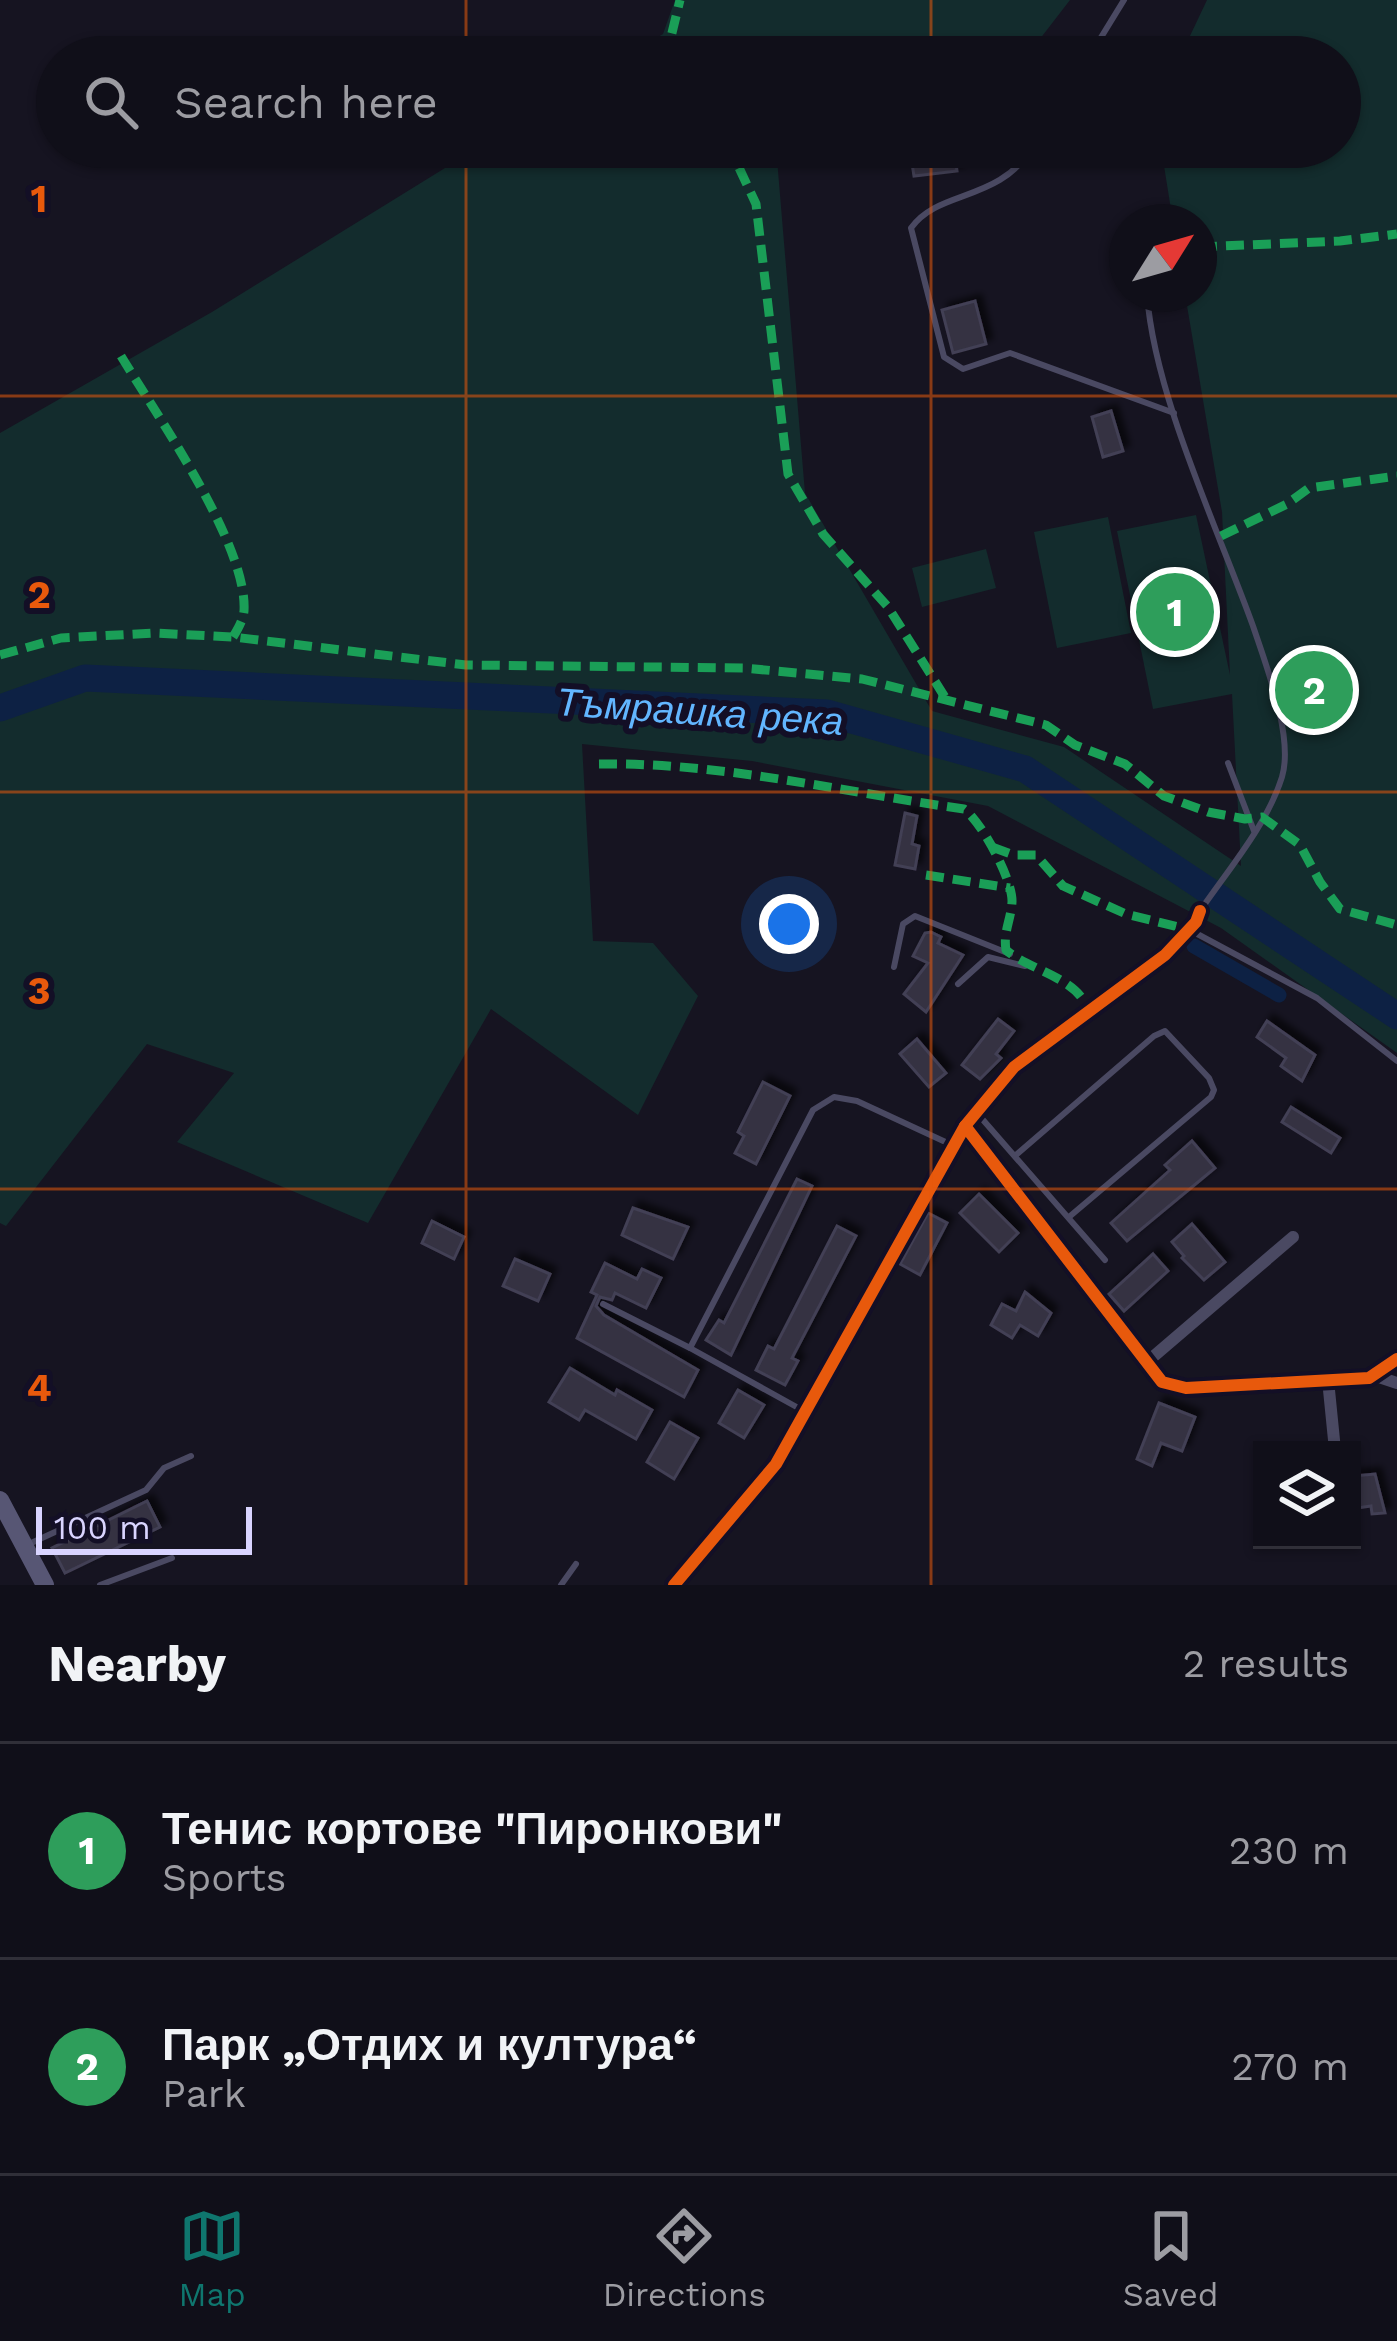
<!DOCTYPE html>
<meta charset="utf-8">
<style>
:root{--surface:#100f19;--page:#1e1d26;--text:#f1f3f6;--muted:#9c9ca2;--line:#302f38;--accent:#0f766e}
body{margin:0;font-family:"Work Sans",sans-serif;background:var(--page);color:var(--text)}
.controls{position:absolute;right:36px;bottom:36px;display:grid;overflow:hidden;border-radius:0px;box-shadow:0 3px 9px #0004}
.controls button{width:108px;height:108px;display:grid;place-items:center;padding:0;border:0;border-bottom:3px solid var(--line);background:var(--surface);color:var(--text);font:60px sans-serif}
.compass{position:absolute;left:1109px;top:204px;width:108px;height:108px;border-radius:50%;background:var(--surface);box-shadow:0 3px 9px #0004;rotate:53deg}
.scale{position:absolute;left:36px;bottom:30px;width:216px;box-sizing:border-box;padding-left:12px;border:6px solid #d9d4ff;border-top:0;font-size:33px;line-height:42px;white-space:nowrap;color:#d9d4ff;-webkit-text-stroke:9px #130f26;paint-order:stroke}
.you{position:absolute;left:789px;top:924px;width:42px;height:42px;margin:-30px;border:9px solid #fff;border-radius:50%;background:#1a73e8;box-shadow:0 0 0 18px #1a73e833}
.badge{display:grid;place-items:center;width:78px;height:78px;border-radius:50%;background:var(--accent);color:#fff;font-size:39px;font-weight:700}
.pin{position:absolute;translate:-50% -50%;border:6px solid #fff;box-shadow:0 3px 12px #0006}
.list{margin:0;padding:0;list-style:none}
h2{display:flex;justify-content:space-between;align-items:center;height:156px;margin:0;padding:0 48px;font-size:51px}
h2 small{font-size:39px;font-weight:400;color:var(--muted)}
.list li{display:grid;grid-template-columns:78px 1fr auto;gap:36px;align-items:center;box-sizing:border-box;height:216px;padding:0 48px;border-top:3px solid var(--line)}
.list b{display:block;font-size:45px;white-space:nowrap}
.list p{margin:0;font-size:39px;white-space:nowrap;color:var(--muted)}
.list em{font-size:39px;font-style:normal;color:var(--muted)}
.icon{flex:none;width:66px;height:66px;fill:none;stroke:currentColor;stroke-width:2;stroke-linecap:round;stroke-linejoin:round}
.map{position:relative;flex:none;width:1397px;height:1585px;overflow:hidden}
.search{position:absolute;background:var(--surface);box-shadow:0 3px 9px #0004;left:36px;right:36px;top:36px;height:132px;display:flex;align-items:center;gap:30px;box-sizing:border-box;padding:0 42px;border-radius:66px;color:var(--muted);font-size:45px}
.sheet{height:588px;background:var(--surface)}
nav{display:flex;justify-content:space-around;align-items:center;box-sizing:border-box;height:168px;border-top:3px solid var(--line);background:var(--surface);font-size:33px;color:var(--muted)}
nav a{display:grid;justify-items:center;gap:6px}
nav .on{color:var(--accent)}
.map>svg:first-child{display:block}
.green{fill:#132c2d}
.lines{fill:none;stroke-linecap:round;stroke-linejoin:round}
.canal{stroke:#0d2144;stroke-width:15}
.river{stroke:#0d2144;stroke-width:27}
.building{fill:#343243;stroke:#433f54;stroke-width:3;filter:url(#shadow)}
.service{stroke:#4a4962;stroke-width:6}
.minor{stroke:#4a4962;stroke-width:12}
.secondary{stroke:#575674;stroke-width:18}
.quiet{stroke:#1a9f57;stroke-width:9;stroke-dasharray:18 9;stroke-linecap:butt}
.cycleway-casing{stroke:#130f26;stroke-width:20}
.cycleway{stroke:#e8590c;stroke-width:12}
.grid{fill:none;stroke:#e8590c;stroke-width:3;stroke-opacity:0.55}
.labels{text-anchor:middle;stroke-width:12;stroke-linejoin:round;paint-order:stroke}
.water-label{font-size:39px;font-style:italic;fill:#62b6ff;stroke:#130f26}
.grid-label{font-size:39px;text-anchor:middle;font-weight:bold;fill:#e8590c;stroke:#130f26;stroke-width:12;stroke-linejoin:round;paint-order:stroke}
</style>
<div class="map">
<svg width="1397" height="1585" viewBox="0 0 1397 1585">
<defs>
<filter id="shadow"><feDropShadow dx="6" dy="-6" stdDeviation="3" flood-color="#0009"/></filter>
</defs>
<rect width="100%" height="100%" fill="#161421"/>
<!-- green -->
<g class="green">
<path d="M 675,0 L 1070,0 L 1026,57 L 625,57 L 663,34 Z"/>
<path d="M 1207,0 L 1397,0 L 1397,1053 L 1221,928 L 988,806 L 752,761 L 582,744 L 593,941 L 653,943 L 698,996 L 638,1115 L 491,1009 L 368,1223 L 177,1142 L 234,1073 L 147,1044 L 6,1226 L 0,1223 L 0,433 L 212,312 L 479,147 L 776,147 L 805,493 L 932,711 L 1064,747 L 1241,866 L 1232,694 L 1153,709 L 1117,531 L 1196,515 L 1230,675 L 1222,512 L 1185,294 L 1199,294 L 1199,222 L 1173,222 L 1161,147 L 1340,147 L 1340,57 L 1180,57 Z"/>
<path d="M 1108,517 L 1131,633 L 1057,648 L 1034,532 Z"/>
<path d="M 986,549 L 996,588 L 922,607 L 912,568 Z"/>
</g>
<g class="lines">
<!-- canal -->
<path class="canal" d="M 1194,946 L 1279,995"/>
<!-- river -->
<path class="river" d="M 0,708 L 85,678 L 827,713 L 1025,769 L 1397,1016"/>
</g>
<!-- building -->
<g class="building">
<path d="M 954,152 L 957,171 L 914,176 L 911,157 Z"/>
<path d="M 975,301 L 986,344 L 953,353 L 942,310 Z"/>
<path d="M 1111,411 L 1123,451 L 1103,457 L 1092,417 Z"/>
<path d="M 905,813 L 917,816 L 912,844 L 919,846 L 915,869 L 895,865 Z"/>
<path d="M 931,932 L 941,937 L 938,943 L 963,955 L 926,1012 L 904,994 L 928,963 L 913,956 L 925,933 Z"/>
<path d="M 998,1019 L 1014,1031 L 996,1054 L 1001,1058 L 980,1079 L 962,1065 Z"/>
<path d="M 1267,1021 L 1315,1055 L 1302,1081 L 1281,1066 L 1286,1058 L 1257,1037 Z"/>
<path d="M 917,1039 L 946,1073 L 929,1087 L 900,1054 Z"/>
<path d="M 763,1082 L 790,1096 L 756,1164 L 735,1153 L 744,1136 L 738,1132 Z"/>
<path d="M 1291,1107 L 1340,1138 L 1331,1153 L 1282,1122 Z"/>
<path d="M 1192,1141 L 1215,1168 L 1127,1241 L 1111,1223 L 1170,1170 L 1165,1165 Z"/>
<path d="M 797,1179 L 812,1186 L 731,1355 L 706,1340 L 719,1320 L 724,1323 Z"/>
<path d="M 979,1194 L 1018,1233 L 999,1252 L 960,1213 Z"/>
<path d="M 633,1208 L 688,1227 L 673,1259 L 622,1235 Z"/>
<path d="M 928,1213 L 947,1223 L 920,1275 L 900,1264 Z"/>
<path d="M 432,1221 L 464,1237 L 454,1259 L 422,1243 Z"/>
<path d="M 1192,1224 L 1225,1262 L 1204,1280 L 1182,1258 L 1184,1256 L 1172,1242 Z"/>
<path d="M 837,1226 L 856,1236 L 792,1358 L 798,1361 L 785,1385 L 756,1370 L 768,1346 L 774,1349 Z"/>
<path d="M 1153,1254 L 1168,1271 L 1124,1311 L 1109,1294 Z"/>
<path d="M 515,1259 L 550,1274 L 538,1301 L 503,1286 Z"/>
<path d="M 605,1263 L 637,1279 L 642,1269 L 661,1278 L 646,1308 L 615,1293 L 612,1300 L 600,1297 L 596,1306 L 604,1315 L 698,1370 L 684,1397 L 577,1338 L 597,1295 L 591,1292 Z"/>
<path d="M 1025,1292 L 1051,1313 L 1038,1336 L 1020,1325 L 1012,1338 L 991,1325 L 1002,1304 L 1016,1311 Z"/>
<path d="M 570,1368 L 615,1395 L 617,1390 L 652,1410 L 636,1439 L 585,1410 L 579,1420 L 549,1402 Z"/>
<path d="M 738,1390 L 764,1405 L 744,1438 L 719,1423 Z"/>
<path d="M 1159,1403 L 1195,1417 L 1182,1451 L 1161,1443 L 1152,1466 L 1137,1459 Z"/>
<path d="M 670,1422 L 698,1438 L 674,1479 L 647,1462 Z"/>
<path d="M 1375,1474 L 1385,1513 L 1372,1514 L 1371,1506 L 1357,1508 L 1353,1476 Z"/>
<path d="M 147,1501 L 160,1527 L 65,1573 L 52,1548 Z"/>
</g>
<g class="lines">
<!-- service -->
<g class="service">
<path d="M 1089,57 L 1124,0"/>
<path d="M 1033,147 C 998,203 939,189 911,228 L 944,357 L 963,369 L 1010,353 L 1174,413"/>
<path d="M 1147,294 C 1154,394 1218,529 1253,626 C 1266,665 1294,737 1282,777 C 1267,825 1228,870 1200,911"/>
<path d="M 1228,763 L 1254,831"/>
<path d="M 1188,929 L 1317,998 L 1397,1061"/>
<path d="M 894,967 L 903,924 L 915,916 L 1010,954"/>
<path d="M 958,984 L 988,957 L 1025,966"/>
<path d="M 977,1113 L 1105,1260"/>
<path d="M 1016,1155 L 1154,1036 L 1165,1031 L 1209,1078 L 1214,1090 L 1211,1097 L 1069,1217"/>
<path d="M 603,1304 L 690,1348"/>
<path d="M 802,1410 L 690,1348 L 813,1110 L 834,1097 L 857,1101 L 952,1145"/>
<path d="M 29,1544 L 146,1490 L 164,1468 L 191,1456"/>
<path d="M 100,1585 L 172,1558"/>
<path d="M 561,1585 L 576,1564"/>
</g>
<!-- minor -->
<g class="minor">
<path d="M 965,1126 L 1162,1382 L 1186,1388 L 1369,1378 L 1397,1359"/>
<path d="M 1147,1362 L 1293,1237"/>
<path d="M 1376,1376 L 1397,1383"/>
<path d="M 1328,1380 L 1335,1450"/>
<path d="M 674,1585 L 776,1464 L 965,1126 L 1014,1067 L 1165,955 L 1196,922 L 1200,911"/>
</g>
<!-- secondary -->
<path class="secondary" d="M 0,1500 L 45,1585"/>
<!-- quiet -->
<g class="quiet">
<path d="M 659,57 L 671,37 L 680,0"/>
<path d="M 723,147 L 734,157 L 756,204 L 788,474 L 823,534 L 888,607 L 948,702"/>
<path d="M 1199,247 L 1340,241 L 1397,234"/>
<path d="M 121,356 C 156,414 248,545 244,611 C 243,620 238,629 233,637"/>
<path d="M 1221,536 L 1287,504 L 1309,488 L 1397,476"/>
<path d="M 0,655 L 61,638 L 154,633 L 233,637 L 466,665 L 744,668 L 862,679 L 1046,725 L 1075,745 L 1125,764 L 1164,796 L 1208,812 L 1245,819 L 1262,817 L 1300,845 L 1320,882 L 1340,909 L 1397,925"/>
<path d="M 599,764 C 721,762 842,792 964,809 C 981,821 1013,880 1012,902 C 1011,920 1003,932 1006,950 C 1030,971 1084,979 1088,1014"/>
<path d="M 992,847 L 1014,855 L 1036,855 L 1063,886 L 1126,914 L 1187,929"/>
<path d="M 926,875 L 1010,888"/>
</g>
<!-- cycleway casing -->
<g class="cycleway-casing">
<g id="cycleway">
<path d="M 965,1126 L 1162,1382 L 1186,1388 L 1369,1378 L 1397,1359"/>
<path d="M 674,1585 L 776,1464 L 965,1126 L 1014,1067 L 1165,955 L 1196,922 L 1200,911"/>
</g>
</g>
<!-- cycleway -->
<use href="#cycleway" class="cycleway"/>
</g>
<!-- grid -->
<path class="grid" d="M 466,0 L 466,57M 931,0 L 931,57M 466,147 L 466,1585M 931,147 L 931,1585M 0,396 L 1397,396M 0,792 L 1397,792M 0,1189 L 1397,1189"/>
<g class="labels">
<!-- water labels -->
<g class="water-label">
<text transform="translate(700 711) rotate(4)" y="14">Тъмрашка река</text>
</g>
</g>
<g class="grid-label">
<text x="39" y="212">1</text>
<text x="39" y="608">2</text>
<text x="39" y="1004">3</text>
<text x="39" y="1401">4</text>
</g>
</svg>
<div class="controls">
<button><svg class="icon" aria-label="layers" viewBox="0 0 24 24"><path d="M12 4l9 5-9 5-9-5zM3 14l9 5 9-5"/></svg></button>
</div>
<svg class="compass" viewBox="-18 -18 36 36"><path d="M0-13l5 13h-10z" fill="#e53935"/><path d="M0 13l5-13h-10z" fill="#9c9ca2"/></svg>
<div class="scale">100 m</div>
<div class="you"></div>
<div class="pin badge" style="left:1175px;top:612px;background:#2e9e5b">1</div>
<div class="pin badge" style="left:1314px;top:690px;background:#2e9e5b">2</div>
<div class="search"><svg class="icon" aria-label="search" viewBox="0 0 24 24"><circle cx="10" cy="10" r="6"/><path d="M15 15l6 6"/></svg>Search here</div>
</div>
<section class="sheet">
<h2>Nearby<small>2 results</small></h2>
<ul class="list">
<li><span class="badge" style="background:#2e9e5b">1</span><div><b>Тенис кортове &quot;Пиронкови&quot;</b><p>Sports</p></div><em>230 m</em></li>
<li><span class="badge" style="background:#2e9e5b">2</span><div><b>Парк „Отдих и култура“</b><p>Park</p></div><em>270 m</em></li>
</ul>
</section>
<nav>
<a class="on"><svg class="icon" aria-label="map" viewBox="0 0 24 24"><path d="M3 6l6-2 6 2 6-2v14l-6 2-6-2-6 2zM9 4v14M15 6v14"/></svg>Map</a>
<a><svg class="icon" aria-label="directions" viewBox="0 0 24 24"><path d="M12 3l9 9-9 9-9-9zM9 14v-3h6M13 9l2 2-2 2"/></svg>Directions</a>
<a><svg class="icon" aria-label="saved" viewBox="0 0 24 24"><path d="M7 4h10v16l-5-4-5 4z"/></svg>Saved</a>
</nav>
